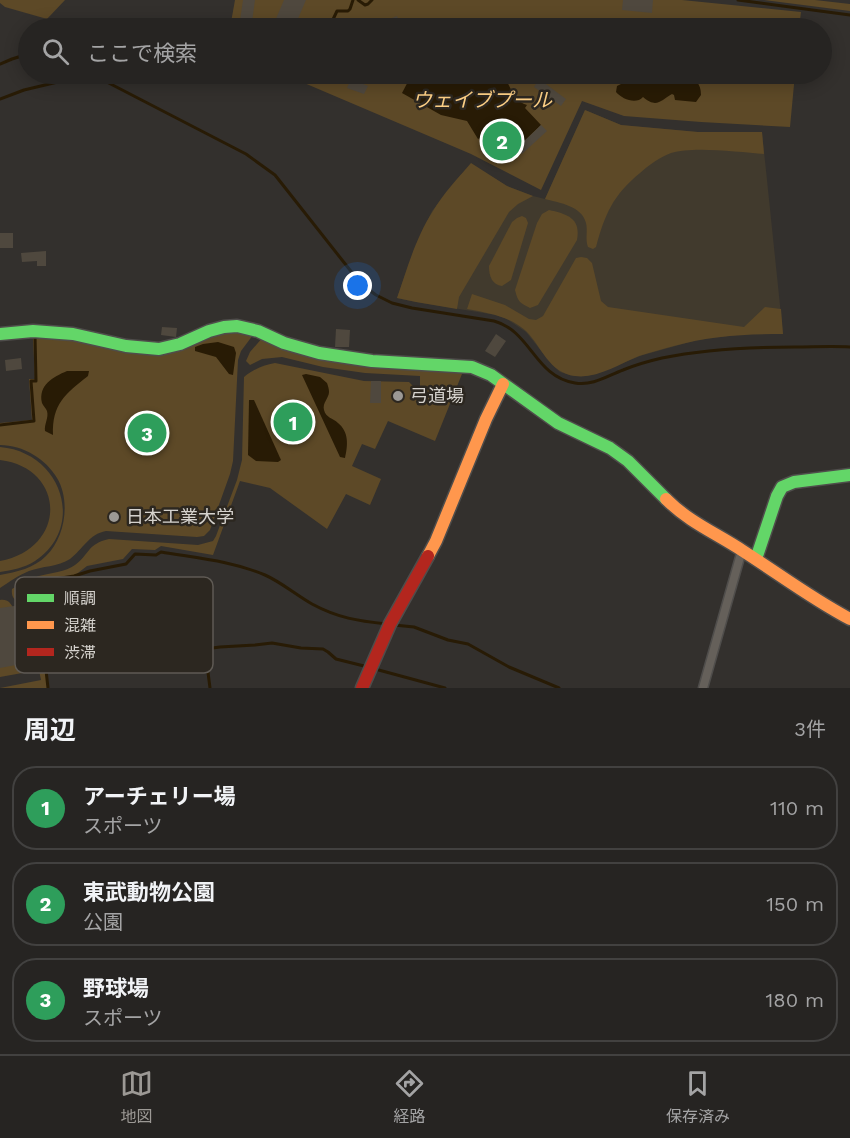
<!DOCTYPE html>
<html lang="ja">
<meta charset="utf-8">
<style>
:root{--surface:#262422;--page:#32302f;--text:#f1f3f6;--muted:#a4a4a5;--line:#424140;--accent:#9c9995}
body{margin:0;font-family:"Work Sans","Noto Sans JP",sans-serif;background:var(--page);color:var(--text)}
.you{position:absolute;left:358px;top:286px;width:21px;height:21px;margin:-15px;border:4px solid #fff;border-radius:50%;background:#1a73e8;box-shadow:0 0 0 9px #1a73e833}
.badge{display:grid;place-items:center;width:39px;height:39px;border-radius:50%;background:var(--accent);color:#fff;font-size:20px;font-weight:700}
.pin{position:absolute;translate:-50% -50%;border:3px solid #fff;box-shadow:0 2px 6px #0006}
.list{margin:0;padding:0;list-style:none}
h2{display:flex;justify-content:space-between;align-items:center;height:78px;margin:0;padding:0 24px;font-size:26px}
h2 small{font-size:20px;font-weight:400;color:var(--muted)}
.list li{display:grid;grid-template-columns:39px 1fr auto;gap:18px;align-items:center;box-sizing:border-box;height:84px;margin:0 12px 12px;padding:0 12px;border:2px solid var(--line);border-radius:24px}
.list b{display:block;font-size:22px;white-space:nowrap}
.list p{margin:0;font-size:20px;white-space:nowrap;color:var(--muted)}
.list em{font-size:20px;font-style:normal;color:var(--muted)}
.icon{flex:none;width:33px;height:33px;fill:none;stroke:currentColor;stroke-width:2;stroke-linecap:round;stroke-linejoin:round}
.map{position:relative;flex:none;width:850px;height:688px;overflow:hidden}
.search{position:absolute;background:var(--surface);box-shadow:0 3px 15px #0003;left:18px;right:18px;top:18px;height:66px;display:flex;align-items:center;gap:15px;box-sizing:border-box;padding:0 21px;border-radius:33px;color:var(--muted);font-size:22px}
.sheet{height:366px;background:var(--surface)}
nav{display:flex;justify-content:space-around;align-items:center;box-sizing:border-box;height:84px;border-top:2px solid var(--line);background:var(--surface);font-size:16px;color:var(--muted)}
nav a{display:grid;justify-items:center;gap:3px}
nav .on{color:var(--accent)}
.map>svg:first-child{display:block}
.built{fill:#413a2d}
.green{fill:#5d4927}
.water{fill:#281b05}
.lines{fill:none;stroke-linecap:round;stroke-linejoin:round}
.stream{stroke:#281b05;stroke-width:3}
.building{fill:#4f483e}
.street-casing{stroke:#4f4d4b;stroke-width:11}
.fast-casing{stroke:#4f4d4b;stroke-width:15}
.slow-casing{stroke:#4f4d4b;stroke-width:15}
.jam-casing{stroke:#4f4d4b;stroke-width:15}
.street{stroke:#65605a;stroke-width:8}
.fast{stroke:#63d668;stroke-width:12}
.slow{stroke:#ff974d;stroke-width:12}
.jam{stroke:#b3261e;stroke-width:12}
.poi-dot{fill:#9c9995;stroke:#2c2720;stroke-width:2}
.labels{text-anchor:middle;stroke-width:5;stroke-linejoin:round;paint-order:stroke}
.poi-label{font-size:18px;fill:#d5d2cd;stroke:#2c2720;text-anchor:start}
.water-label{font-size:20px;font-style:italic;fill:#fccf85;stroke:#2c2720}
.key{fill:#2c2720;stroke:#5f5a54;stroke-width:1.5}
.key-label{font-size:16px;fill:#d5d2cd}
</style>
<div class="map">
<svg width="850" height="688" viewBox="0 0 850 688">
<rect width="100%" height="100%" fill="#33302d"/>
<!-- built -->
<path class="built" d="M 585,110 L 621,125 L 698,132 L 762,132 L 783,334 L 746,334 L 697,340 L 640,356 L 596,374 L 586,376 L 573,376 L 560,372 L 550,362 L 526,332 L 507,319 L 496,315 L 416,302 L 397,298 L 415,247 L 432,211 L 460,176 L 471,164 L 507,186 L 533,196 L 545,199 Z"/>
<!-- green -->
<g class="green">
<path d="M 0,0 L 65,0 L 47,19 L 5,7 L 0,3 Z"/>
<path d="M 235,0 L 682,0 L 801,12 L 799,28 L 230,28 Z"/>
<path d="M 764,0 L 815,0 L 850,4 L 850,11 Z"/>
<path d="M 283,74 L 795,74 L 790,127 L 701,122 L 624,116 L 582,101 L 541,190 L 471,154 Z"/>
<path d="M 585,110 L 621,125 L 698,132 L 762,132 L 764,154 C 739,152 693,146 671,153 C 660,157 649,165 640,173 C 613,195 605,214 596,247 L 593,249 L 588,247 C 585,239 588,231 586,223 C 582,206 560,203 545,199 Z"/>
<path d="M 471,163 L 507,186 L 533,196 L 518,204 L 509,212 L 459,297 L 457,309 L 416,302 L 397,298 C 407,269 416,237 433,211 C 443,194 458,178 471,163 Z"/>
<path d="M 549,210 C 567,214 581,218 577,240 L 538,305 L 530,308 C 520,303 518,302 515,290 L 537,223 L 542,214 Z"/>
<path d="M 522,216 L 526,218 L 528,223 L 511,280 L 502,286 C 492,285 489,276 489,266 L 512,222 L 517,218 Z"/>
<path d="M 581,257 L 587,258 L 592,263 L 601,301 L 608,307 L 744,327 L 765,307 L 781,309 L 783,334 C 746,334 709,336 674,346 C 663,349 651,352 639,356 C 619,364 597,379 575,376 C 549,373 542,347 526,331 C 509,316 488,313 467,309 L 472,294 L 505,305 L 529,319 L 536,320 L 543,316 L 576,258 Z"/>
<path d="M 226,331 L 239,332 L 253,335 L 241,351 L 238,360 L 233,461 L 230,474 L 210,530 L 204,536 L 197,537 L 106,531 C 89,534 83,549 70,559 C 58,567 42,566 29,571 C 19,575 9,582 0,588 L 0,575 C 17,572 34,568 46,556 C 65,538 71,501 57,478 C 46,459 23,445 0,445 L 0,423 L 32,420 L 29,379 L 35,379 L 33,339 L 74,339 L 138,352 Z"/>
<path d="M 263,337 L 282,347 L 464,369 L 435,441 L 388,421 L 375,449 L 362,444 L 352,466 L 381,479 L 370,505 L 346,494 L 327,529 L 270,488 L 240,481 L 213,555 L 161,546 L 155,550 L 132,549 L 123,559 L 87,566 L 74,576 L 37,582 L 48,688 L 0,688 L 41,680 L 39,670 L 0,677 L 0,600 C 8,599 11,603 14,610 L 23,663 L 29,662 L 20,602 C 14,601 11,596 12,589 C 21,584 29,579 39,576 C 50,573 66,572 75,565 C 90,554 87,544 109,539 L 198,545 L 213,541 L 216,536 L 237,480 L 242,460 L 244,377 C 254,369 263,365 275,363 L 364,381 L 409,382 L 415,388 L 420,388 L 420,376 L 365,373 L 323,367 L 282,357 L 262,359 L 250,365 L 246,361 L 250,352 Z"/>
<path d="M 0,447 C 61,452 87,526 35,561 C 24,568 12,570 0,572 L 0,561 C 68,548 66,468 0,460 Z"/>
</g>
<!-- water -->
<g class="water">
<path d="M 412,74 L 504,74 C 509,85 514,102 527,105 L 525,108 L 541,125 L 517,148 L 506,137 L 504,138 L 502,132 L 495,124 L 494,125 L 496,131 L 478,139 L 467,121 L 441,115 L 402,93 Z"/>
<path d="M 727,74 L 761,74 C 751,86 736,87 727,74 Z"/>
<path d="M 654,75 L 659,76 L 672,83 C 685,78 701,75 701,95 L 696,102 L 675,100 L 674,95 L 672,94 C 661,100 657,109 643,97 C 636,105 622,99 616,92 L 617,86 L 635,77 L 646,79 Z"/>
<path d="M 218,342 L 234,347 L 236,353 L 233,375 L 229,374 L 216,357 L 195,351 L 195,347 L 203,344 Z"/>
<path d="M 67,371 L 89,371 L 88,376 C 65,394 52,404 53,435 L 45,431 C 44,424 49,418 47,411 C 46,408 43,406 42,403 C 38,385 53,377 67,371 Z"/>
<path d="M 306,374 L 320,377 L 327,383 C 328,386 329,389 329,392 C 329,398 322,403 324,410 C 326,418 333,418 338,423 C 349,432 348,445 345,458 L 340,457 L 302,375 Z"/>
<path d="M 249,400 L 254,400 L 281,460 L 278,462 L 256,461 L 248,455 Z"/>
</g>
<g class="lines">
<!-- stream -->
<g class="stream">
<path d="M 358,0 L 365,5 L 368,4 L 372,0"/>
<path d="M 738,0 L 850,15"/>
<path d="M 329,28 L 337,11 L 348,11 L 350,9 L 353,0"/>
<path d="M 0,64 L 12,59 L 28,54"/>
<path d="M 337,74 L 340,77 L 347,74"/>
<path d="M 351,74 L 358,75 L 360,74"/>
<path d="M 355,74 L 361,77 L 368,74 L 370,78 L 368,80"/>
<path d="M 0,99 L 24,90 L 83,76 L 93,75 L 101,79 L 246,154 L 275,175 L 361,284 L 376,295 L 392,303 L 412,308 L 494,321 C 531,331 535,377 575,383 C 593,386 607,376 623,370 C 635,365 649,361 662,358 C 706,349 750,347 795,347 C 813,347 832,346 850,347"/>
<path d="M 0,425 L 34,421 L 31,381 L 36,381 L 35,336"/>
<path d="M 394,625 L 414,627 L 448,640 L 468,644 L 509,667 L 559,688"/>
<path d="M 375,669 L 445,688"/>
<path d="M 48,688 L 36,582 L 74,576 L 90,571 L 126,564 L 135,554 L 156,555 L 161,552 C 196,558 232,561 265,575 C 281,582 296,595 312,604 C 338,618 358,621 387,624"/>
<path d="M 210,688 L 205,649 L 220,647 L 255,645 L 272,643 L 301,648 L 323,649 L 328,652 L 336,659 L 368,667"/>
</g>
</g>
<!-- building -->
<g class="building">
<path d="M 243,0 L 255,0 L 252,22 L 240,20 Z"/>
<path d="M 284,0 L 306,0 L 294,28 L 272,28 Z"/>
<path d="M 623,0 L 653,0 L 652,13 L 622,10 Z"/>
<path d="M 397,16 L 400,23 L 387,28 L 367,28 Z"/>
<path d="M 351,79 L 368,86 L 364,94 L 347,88 Z"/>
<path d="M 539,79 L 566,99 L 561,106 L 534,87 Z"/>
<path d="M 541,125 L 547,131 L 522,154 L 517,148 Z"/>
<rect x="0" y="233" width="13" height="15"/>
<path d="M 46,251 L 46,266 L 37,266 L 37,261 L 22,262 L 21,253 Z"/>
<path d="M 162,327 L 177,328 L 176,337 L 161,335 Z"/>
<path d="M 336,329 L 350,330 L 349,347 L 335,347 Z"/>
<path d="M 496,334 L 506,341 L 495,357 L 485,351 Z"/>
<path d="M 21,358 L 22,369 L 6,371 L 5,360 Z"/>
<path d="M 371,381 L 381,381 L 381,403 L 370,403 Z"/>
<path d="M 32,585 L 42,656 L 15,659 L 16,665 L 0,668 L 0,608 L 21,605 L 18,587 Z"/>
</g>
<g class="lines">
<!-- street casing -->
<g class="street-casing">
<path id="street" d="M 703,688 L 742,550"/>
</g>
<!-- fast casing -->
<g class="fast-casing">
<g id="fast">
<path d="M 0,334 L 33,331 L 73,334 L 126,346 L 159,349 L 180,344 L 209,331 L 224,327 L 237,326 L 258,331 L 284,343 L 319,353 L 372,361 L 472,367 L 491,375 L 558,423 L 610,448 L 628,461 L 666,499"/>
<path d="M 756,559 L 777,496 L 782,487 L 794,482 L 850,475"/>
</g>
</g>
<!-- slow casing -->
<g class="slow-casing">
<g id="slow">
<path d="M 666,499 C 690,523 716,533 743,551 C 779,574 812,599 850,619"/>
<path d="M 428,556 L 436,541 L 486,419 L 503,384"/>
</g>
</g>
<!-- jam casing -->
<g class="jam-casing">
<path id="jam" d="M 362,688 L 390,624 L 428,556"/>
</g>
<!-- street -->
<use href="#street" class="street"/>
<!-- fast -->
<use href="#fast" class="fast"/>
<!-- slow -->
<use href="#slow" class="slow"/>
<!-- jam -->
<use href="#jam" class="jam"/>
</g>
<!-- markers -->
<g class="poi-dot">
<circle cx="398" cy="396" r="6"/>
<circle cx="114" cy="517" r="6"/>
</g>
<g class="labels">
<!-- poi labels -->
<g class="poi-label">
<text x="410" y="402">弓道場</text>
<text x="126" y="523">日本工業大学</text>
</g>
<!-- water labels -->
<g class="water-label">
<text x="482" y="107">ウェイブプール</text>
</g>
</g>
<!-- legend -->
<rect x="15" y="577" width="198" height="96" rx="9" class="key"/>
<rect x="27" y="594" width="27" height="8" fill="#63d668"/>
<rect x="27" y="621" width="27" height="8" fill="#ff974d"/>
<rect x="27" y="648" width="27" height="8" fill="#b3261e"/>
<g class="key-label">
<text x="64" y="604">順調</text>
<text x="64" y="631">混雑</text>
<text x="64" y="658">渋滞</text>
</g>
</svg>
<div class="you"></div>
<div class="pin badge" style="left:293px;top:422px;background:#2e9e5b">1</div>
<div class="pin badge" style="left:502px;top:141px;background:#2e9e5b">2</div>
<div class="pin badge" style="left:147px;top:433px;background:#2e9e5b">3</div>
<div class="search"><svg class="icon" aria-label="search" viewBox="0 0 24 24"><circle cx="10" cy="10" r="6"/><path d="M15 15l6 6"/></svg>ここで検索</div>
</div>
<section class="sheet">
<h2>周辺<small>3件</small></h2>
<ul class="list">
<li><span class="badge" style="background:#2e9e5b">1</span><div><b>アーチェリー場</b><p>スポーツ</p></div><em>110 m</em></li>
<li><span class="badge" style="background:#2e9e5b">2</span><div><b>東武動物公園</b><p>公園</p></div><em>150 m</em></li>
<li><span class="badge" style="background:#2e9e5b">3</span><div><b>野球場</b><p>スポーツ</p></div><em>180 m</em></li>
</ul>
</section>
<nav>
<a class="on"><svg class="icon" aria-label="map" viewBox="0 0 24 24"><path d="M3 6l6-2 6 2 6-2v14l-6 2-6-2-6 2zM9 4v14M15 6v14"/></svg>地図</a>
<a><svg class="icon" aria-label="directions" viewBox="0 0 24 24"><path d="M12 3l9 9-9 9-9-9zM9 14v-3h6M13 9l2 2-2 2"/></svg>経路</a>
<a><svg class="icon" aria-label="saved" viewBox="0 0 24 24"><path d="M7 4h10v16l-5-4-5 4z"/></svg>保存済み</a>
</nav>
